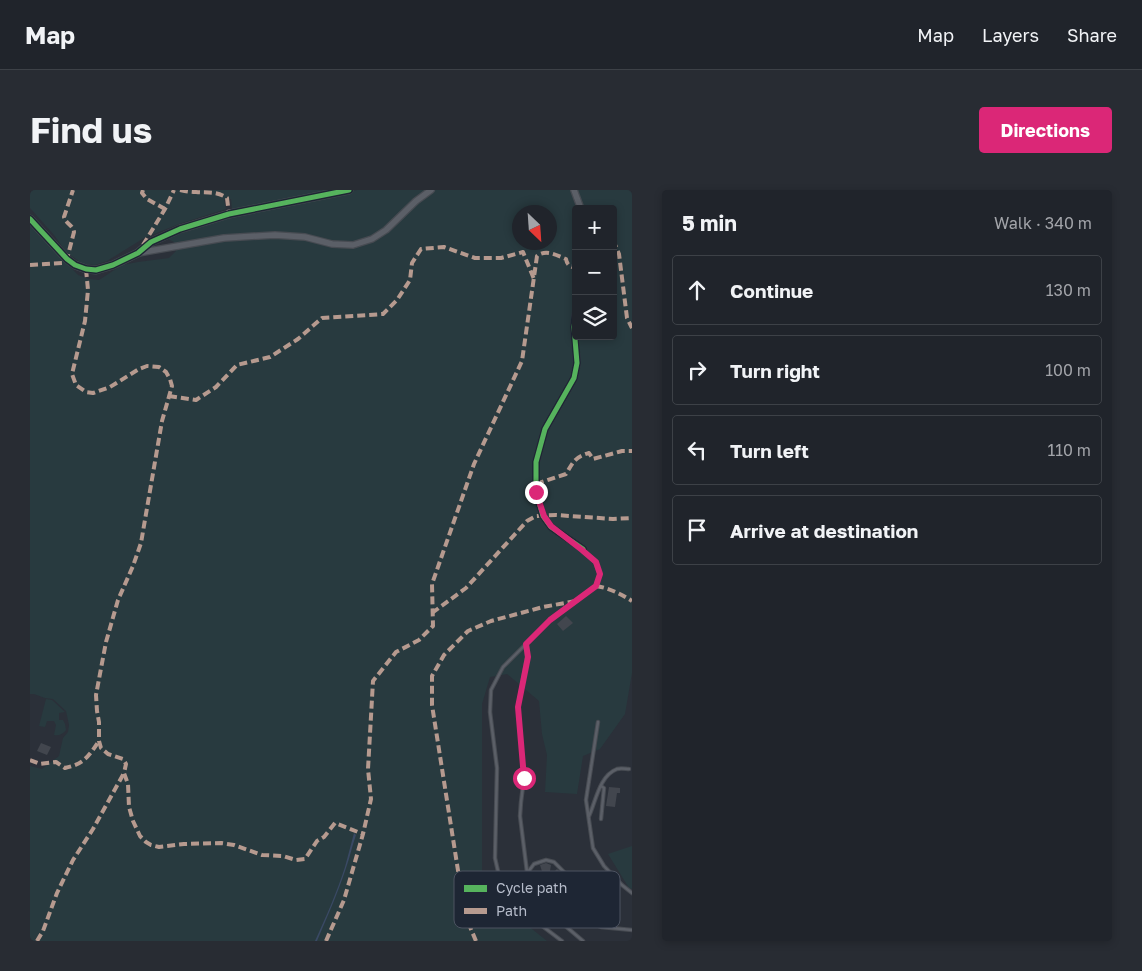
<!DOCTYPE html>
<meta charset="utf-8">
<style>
:root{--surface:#20242b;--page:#282c33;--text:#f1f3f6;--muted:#a2a4a9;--line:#3d4147;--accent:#db2777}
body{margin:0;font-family:"Golos Text",sans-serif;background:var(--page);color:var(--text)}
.controls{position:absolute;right:15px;top:15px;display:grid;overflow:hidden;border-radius:5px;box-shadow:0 2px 8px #0003}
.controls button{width:45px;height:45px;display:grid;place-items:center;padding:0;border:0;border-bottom:1px solid var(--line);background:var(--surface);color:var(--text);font:25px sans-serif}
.compass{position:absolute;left:482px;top:15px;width:45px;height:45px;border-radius:50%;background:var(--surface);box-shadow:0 2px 8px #0003;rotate:155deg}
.stop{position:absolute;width:15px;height:15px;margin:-11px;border:4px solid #db2777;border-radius:50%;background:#fff}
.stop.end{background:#db2777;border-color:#fff;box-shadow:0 1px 5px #0008}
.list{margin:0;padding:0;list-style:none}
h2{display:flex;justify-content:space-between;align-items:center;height:65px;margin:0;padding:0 20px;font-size:21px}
h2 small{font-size:16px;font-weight:400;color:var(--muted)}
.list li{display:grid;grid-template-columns:32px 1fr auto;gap:15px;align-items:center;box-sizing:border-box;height:70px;margin:0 10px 10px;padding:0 10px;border:1px solid var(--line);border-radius:5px}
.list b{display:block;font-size:19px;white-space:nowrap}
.list em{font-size:16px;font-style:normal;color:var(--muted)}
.icon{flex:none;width:28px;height:28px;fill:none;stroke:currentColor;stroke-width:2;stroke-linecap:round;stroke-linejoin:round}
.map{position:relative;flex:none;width:602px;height:751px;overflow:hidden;border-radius:5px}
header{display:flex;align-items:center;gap:30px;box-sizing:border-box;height:70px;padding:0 25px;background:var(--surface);border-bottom:1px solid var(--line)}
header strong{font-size:24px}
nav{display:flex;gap:28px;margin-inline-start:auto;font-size:18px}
.intro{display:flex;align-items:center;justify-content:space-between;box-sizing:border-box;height:120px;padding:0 30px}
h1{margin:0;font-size:35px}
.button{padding:12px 22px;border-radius:5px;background:var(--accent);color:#fff;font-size:18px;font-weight:700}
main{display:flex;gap:30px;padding:0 30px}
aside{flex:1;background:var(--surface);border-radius:5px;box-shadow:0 2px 8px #0003}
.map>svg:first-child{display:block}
.green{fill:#283a3f;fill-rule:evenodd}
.water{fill:#3a4964}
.building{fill:#42464e}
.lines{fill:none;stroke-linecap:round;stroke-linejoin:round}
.service-casing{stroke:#474b52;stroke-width:4.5}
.minor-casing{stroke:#474b52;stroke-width:8}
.tertiary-casing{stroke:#474b52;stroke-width:9}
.path{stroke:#585e64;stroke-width:1;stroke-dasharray:4 4;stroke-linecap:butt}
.service{stroke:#5b5f67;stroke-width:2.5}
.minor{stroke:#5b5f67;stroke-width:5.5}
.tertiary{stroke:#5b5f67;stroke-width:7}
.quiet{stroke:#b69a8f;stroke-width:4;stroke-dasharray:8 4;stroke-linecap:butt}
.cycleway-casing{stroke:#1e2634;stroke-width:8}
.cycleway{stroke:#56b35d;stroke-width:5}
.route{stroke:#db2777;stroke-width:6}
.key{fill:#1e2634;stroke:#4c5361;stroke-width:1}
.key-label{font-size:14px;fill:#b6bcca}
</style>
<header>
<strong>Map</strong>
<nav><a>Map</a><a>Layers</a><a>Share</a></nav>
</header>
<div class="intro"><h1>Find us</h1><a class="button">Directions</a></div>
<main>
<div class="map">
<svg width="602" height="751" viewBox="0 0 602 751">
<rect width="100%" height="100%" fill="#2b3039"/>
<!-- green -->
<g class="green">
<path d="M 0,0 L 311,0 L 202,20 L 201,9 L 194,10 L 196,19 L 149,34 L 114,48 L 77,71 L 65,75 L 53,74 L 36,62 L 24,45 L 0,18 Z"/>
<path d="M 327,0 L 602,0 L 602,483 L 595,524 L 570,559 L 553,566 L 547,604 L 515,602 L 517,565 L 512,544 L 509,511 L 477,484 L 460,487 L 452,514 L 452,683 L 482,723 L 517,751 L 0,751 L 0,576 L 12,579 L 29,566 L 33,548 L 38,542 L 39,535 L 36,521 L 23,509 L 15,508 L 4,504 L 0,504 L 0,36 L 48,85 L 59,89 L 69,90 L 92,75 L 108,72 L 139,68 L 146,61 L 144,52 L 136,48 L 202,27 ZM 546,19 L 583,19 L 583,146 L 546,146 ZM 490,22 L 520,22 L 520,52 L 490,52 Z"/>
<path d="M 16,509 L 22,510 L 35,522 L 29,523 L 29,530 L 33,530 L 35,534 L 36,540 C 33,544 29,546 24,545 L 26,535 L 24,531 L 17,531 L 15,537 L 9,536 Z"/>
<path d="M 602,656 L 602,699 L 599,698 L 578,664 Z"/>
</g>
<!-- water -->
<path class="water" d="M 324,643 L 326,645 C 322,656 320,667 316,678 C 308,703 297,727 287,751 L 285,751 C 296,727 307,702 315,677 C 318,666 321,654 324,643 Z"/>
<!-- building -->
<g class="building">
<path d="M 536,426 L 543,433 L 533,441 L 527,434 Z"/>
<path d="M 11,553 L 21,557 L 17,565 L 7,561 Z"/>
<path d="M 579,597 L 590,598 L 590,603 L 587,603 L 585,617 L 576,616 Z"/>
<path d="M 516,673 L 521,675 L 519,687 L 527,679 L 563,712 L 550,724 L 526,697 L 522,701 L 513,693 L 515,691 L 510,675 Z"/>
</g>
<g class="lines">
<!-- service casing -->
<g class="service-casing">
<g id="service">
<path d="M 496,454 L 497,467 L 488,517 L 494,588 L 491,612 L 490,626 L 499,698 L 533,734 L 553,751"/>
<path d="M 568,532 L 556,610 L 563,658 L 574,676 L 592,695 L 602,703"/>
<path d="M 571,596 L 574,598 L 571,629"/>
<path d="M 559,626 C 566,611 569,586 587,579 C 591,578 596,579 599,579"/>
<path d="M 498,682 L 504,674 L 516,670 L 524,672 L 544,692 L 551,694 L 562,705 L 566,711 L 568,722 L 583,737"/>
<path d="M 520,718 L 571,737 L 602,740"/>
<path d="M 560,733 L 568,722"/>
<path d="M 532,751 L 503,729 L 482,711 L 470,690 L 465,668 L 467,578 L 460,522 L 461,500 L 473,477 L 520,430 L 566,396 L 570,385 L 565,372 L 554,361"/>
</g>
</g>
<!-- minor casing -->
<g class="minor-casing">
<g id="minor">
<path d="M 544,0 L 551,19"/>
<path d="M 108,63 L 194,48 L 245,45 L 275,47 L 302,54 L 323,55 L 342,49 L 356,40 L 386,11 L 401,0"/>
<path d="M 546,122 L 544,137 L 547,173 L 544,188 L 515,239 L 506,272 L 506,302 L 513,326 L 521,337 L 553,359"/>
</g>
</g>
<!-- tertiary casing -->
<g class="tertiary-casing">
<path id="tertiary" d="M 0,29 L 37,69 L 45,75 L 56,79 L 66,80 L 83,75 L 108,63 L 121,52 L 150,39 L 199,24 L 319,0"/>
</g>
<!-- path -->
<path class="path" d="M 536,69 L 541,75 L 546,76"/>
<!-- service -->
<use href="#service" class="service"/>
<!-- minor -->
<use href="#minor" class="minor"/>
<!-- tertiary -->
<use href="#tertiary" class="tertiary"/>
<!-- quiet -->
<g class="quiet">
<path d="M 113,0 L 112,3 L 117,9 L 135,19"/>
<path d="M 150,0 C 155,1 160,2 166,2 C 178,3 187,1 197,8 L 199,24"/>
<path d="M 583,50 L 589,64 L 597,128 L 602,138"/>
<path d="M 113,55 L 135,19 L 144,0"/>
<path d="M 0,75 L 33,73 L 37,69 L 44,42 C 43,35 36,34 34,27 L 43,0"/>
<path d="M 56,79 L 58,100 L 55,131 L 42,184 L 46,195 L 56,202 L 63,203 L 80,197 L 109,179 L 117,176 L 129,177 L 136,182 L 140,189 L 142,196 L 132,231 L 111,353 L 103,376 L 88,410 L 76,452 L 66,505 L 67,521 L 69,532 L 69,551 L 71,558 L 78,564 L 93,569 L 96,574 L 94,583 L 98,594 L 99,617 L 103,631 L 110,646 L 116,652 L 121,655 L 129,657 L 154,654 L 191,653 L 204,655 L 232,665 L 253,666 L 266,670 L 275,669 L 287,651 L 294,647 L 305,633 L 333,644"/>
<path d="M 139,206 L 166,210 L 186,197 L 207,175 L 240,167 L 268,149 L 292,128 L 353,124 L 367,110 L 380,90 L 382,73 L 391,59 L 414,57 L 445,68 L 471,68 L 493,62 L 504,89"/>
<path d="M 506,294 L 536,284 C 543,272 545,267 559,263 L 563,269 L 592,261 L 602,261"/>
<path d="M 566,396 C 579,398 591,404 602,411"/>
<path d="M 402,423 L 436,398 L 497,331 L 506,326 L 526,325 L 583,329 L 602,328"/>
<path d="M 0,570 L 10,574 L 26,572 L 35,578 C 54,574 59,566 69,551"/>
<path d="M 7,751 L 13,741 L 27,703 L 43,670 L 63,639 L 94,583"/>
<path d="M 296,751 L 314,710 L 333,644 L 341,609 L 338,579 L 343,491 L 366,462 L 389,450 L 403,436 L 402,394 L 444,274 L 492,171 L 507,66 C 516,59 526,65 536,69 C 537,75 540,77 546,78"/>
<path d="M 446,751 L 435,725 L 402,515 L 402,486 L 414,465 L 438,441 L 461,431 L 513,417 L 546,411"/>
</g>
<!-- cycleway casing -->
<g class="cycleway-casing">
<g id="cycleway">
<path d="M 0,29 L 37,69 L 45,75 L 56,79 L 66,80 L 83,75 L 108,63 L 121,52 L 150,39 L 199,24 L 319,0"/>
<path d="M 546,122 L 544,137 L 547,173 L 544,188 L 515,239 L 506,272 L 506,302 L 513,326 L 521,337 L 553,359"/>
</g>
</g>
<!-- cycleway -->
<use href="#cycleway" class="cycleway"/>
</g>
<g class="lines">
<!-- route -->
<path class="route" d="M 494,588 L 488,517 L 498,467 L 496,454 L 520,430 L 566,396 L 570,384 L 566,372 L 552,360 L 521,336 L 514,326 L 506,302"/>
</g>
<!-- legend -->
<rect x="424" y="681" width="166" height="57" rx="8" class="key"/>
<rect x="434" y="695" width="23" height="7" fill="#56b35d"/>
<rect x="434" y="718" width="23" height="6" fill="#b69a8f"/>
<g class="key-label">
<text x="466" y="703">Cycle path</text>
<text x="466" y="726">Path</text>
</g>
</svg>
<div class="controls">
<button>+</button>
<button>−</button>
<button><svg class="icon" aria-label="layers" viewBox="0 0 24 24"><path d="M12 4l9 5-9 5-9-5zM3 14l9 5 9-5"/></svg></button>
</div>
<svg class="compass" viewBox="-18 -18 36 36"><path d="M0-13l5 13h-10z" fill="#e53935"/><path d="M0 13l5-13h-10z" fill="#a2a4a9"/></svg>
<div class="stop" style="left:494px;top:588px"></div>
<div class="stop end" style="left:506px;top:302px"></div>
</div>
<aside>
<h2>5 min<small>Walk · 340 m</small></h2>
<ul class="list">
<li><svg class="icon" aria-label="ahead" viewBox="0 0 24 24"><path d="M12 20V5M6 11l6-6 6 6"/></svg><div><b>Continue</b></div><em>130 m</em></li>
<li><svg class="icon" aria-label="right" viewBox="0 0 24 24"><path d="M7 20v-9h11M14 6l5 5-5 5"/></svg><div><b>Turn right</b></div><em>100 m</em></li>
<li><svg class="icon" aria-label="left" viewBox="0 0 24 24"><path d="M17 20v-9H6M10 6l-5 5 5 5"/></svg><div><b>Turn left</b></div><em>110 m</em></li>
<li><svg class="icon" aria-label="arrive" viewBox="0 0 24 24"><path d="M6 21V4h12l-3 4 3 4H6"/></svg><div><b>Arrive at destination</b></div></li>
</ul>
</aside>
</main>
